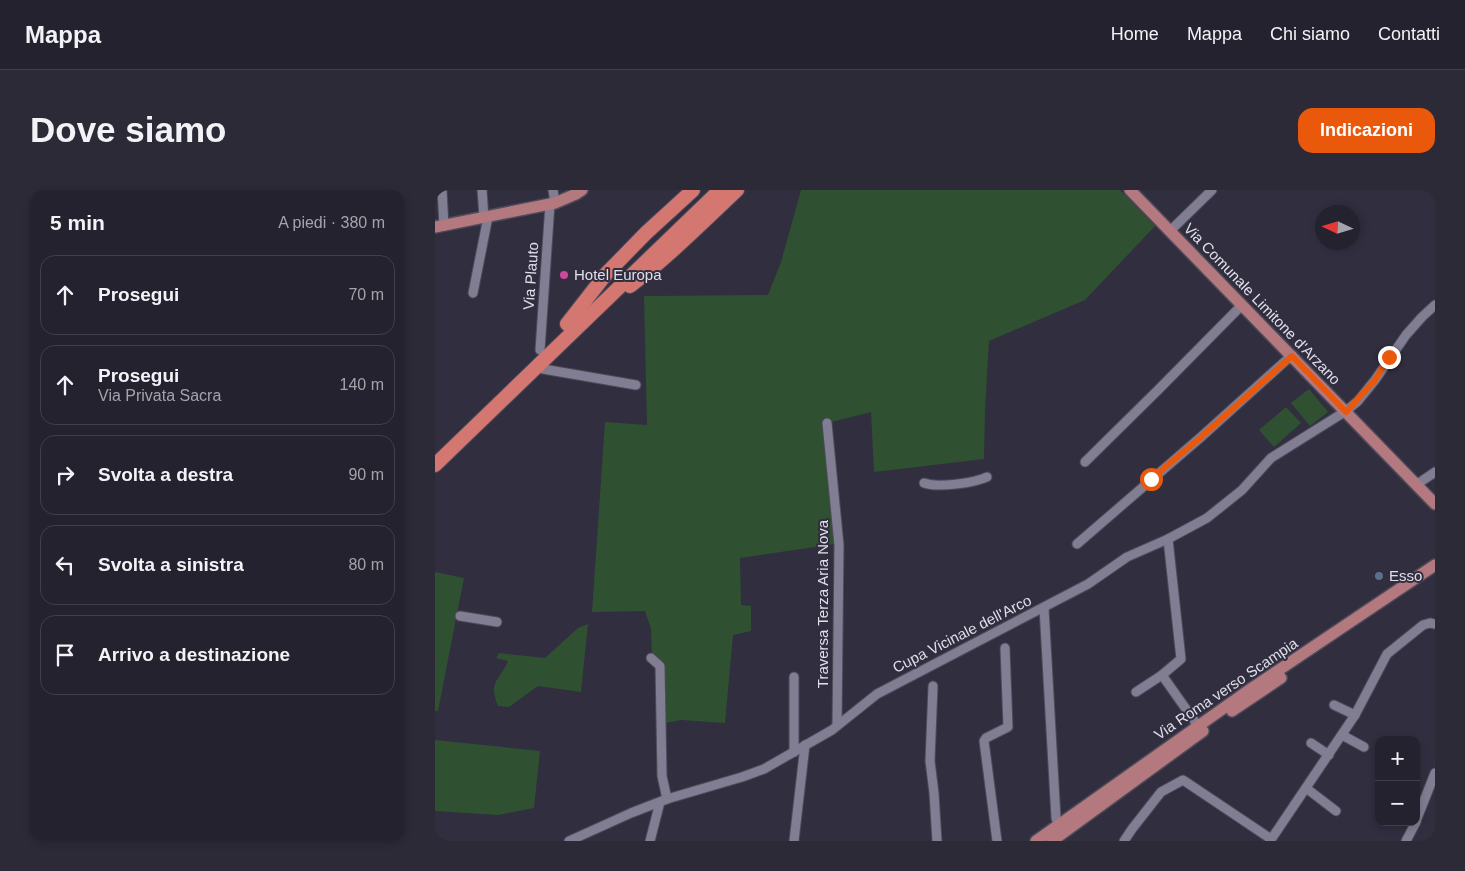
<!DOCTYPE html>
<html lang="it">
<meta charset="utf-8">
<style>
:root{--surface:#25222f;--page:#2d2a37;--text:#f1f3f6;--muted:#a3a4aa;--line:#423f4b;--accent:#ea580c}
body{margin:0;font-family:Helvetica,sans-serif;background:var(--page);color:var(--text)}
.controls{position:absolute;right:15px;bottom:15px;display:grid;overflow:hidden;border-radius:10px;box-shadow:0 2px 8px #0003}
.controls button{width:45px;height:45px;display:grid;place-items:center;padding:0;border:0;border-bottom:1px solid var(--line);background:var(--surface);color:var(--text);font:25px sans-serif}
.compass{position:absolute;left:880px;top:15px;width:45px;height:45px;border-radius:50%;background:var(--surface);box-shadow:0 2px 8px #0003;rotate:274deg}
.stop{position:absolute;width:15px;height:15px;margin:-11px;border:4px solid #ea580c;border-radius:50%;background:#fff}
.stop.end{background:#ea580c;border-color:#fff;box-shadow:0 1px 5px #0008}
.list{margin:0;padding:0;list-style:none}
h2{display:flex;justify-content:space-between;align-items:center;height:65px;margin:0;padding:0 20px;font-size:21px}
h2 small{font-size:16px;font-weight:400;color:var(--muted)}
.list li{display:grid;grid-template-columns:32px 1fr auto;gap:15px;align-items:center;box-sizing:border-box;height:80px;margin:0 10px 10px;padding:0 10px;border:1px solid var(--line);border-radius:15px}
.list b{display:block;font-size:19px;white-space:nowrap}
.list p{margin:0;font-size:16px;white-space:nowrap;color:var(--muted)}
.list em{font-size:16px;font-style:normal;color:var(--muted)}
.icon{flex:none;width:28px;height:28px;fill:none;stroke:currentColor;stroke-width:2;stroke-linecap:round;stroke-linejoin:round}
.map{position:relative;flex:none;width:1000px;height:651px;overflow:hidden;border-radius:15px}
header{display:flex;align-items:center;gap:30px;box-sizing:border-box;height:70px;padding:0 25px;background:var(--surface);border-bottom:1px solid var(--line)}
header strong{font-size:24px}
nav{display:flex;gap:28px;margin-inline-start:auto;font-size:18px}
.intro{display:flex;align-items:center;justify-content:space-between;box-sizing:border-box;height:120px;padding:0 30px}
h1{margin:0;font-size:35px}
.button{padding:12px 22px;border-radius:15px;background:var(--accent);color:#fff;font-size:18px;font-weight:700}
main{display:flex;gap:30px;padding:0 30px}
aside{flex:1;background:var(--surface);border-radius:15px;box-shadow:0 2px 8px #0003}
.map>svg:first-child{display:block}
.green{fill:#2f5131}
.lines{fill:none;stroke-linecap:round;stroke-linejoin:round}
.minor-casing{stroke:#4d4a59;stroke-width:11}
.major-casing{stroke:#4d4a59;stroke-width:14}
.highway-casing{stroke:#4d4a59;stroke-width:16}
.minor{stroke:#817d92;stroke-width:9}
.major{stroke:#b3797e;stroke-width:11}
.highway{stroke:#d47771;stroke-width:14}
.route{stroke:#ea580c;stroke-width:6}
.hotel-dot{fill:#d1479c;stroke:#312e3f;stroke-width:2}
.service-dot{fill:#5c6f8a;stroke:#312e3f;stroke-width:2}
.labels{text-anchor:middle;stroke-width:4;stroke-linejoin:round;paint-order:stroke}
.poi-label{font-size:15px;fill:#e0deea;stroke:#312e3f;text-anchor:start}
.street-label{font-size:15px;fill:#e0deea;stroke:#312e3f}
</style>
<header>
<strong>Mappa</strong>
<nav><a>Home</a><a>Mappa</a><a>Chi siamo</a><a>Contatti</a></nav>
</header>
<div class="intro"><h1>Dove siamo</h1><a class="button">Indicazioni</a></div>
<main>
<aside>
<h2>5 min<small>A piedi · 380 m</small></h2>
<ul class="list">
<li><svg class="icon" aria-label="ahead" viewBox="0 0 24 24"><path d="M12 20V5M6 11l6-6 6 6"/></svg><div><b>Prosegui</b></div><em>70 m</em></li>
<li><svg class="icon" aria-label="ahead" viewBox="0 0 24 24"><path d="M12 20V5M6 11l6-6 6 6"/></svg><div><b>Prosegui</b><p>Via Privata Sacra</p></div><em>140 m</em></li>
<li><svg class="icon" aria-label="right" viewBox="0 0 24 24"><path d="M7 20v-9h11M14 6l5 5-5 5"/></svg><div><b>Svolta a destra</b></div><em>90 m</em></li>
<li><svg class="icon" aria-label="left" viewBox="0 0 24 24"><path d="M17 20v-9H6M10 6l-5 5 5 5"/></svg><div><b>Svolta a sinistra</b></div><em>80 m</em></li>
<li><svg class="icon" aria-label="arrive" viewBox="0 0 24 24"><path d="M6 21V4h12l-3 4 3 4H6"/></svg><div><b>Arrivo a destinazione</b></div></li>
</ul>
</aside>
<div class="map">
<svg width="1000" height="651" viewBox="0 0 1000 651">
<rect width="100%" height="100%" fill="#312e3f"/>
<!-- green -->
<g class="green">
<path d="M 366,0 L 685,0 L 720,36 L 650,110 L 554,151 L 550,219 L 549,269 L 439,282 L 436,222 L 392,233 L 400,354 L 305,368 L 306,415 L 316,416 L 316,441 L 298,445 L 290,533 L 246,530 L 231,533 L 229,475 L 217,464 L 216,439 L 210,421 L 157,422 L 170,232 L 212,235 L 209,106 L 333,105 L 346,72 Z"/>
<path d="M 874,199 L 893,222 L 875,236 L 856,213 Z"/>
<path d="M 851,217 L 866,233 L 839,257 L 824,240 Z"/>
<path d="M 0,382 L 29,388 L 3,521 L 0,521 Z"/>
<path d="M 153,434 L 146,502 L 103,496 L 74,517 L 63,516 C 53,491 64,492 73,471 L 61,468 L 64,463 L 110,468 L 143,438 Z"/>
<path d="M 0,550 L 105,561 L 99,618 L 63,625 L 0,621 Z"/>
</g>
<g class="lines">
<!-- minor casing -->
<g class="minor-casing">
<g id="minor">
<path d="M 7,0 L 9,36"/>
<path d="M 47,0 L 49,28"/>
<path d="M 118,0 L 120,13"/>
<path d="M 735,41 L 777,0"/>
<path d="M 38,103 L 53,27"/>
<path d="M 105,160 L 115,14"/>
<path d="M 108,179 L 201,195"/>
<path d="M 392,233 L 404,355 L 402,535"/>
<path d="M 650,272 L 723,200 L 807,115"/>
<path d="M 489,293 C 503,298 539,293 552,287"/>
<path d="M 981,295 L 1000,282"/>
<path d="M 733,349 L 746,469 L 727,485 L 763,536"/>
<path d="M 642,354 L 766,247 L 857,165"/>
<path d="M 609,418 L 621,628 L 623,635"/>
<path d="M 25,426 L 62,432"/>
<path d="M 216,468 L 225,476 L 227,586 L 232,609"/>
<path d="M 359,487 L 359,562"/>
<path d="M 498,496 L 495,571 L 499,603 L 502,651"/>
<path d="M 701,502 L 727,485"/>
<path d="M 899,515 L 920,525"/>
<path d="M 907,545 L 929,557"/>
<path d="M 876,553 L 894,565"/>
<path d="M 871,598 L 901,621"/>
<path d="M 981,631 L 1000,583"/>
<path d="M 134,651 L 196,623 L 232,609 L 307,587 L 329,579 L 397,540 L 442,504 L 653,394 L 692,367 L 733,349 L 772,328 L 807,300 L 836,268 L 911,221 L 923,211 L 940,190 L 971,145 L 987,127 L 1000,115"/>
<path d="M 215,651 L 225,612"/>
<path d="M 359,651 L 370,555"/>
<path d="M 562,651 L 549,551 L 551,548 L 573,537 L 570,458"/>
<path d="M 689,651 L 697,639 L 726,602 L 748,590 L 836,649"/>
<path d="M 835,651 L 920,525 L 952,464 L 988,435 L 995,433 L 1000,434"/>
<path d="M 971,651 L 981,632"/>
</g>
</g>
<!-- major casing -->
<g class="major-casing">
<g id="major">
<path d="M 695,0 L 1000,314"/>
<path d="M 0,37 L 120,13 L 141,4 L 147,0"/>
<path d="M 797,521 L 846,488"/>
<path d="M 601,651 L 817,498 L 1000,375"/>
<path d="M 617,651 L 768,541"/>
</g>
</g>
<!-- highway casing -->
<g class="highway-casing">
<g id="highway">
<path d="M 195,96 C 233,67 267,33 302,0"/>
<path d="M 132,134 L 171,84 L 211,43 L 258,0"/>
<path d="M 0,275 L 285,0"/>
</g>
</g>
<!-- minor -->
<use href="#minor" class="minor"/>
<!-- major -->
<use href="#major" class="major"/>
<!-- highway -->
<use href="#highway" class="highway"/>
</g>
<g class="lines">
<!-- route -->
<path class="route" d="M 716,289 L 766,247 L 857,166 L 911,222 L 940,190 L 954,167"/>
</g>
<!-- markers -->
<circle class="hotel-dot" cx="129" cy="85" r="5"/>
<circle class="service-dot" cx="944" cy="386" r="5"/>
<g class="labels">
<!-- poi labels -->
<g class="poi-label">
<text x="139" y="90">Hotel Europa</text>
<text x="954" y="391">Esso</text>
</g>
<!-- street labels -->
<g class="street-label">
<text transform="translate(96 86) rotate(-86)" y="5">Via Plauto</text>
<text transform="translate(827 114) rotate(46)" y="5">Via Comunale Limitone d'Arzano</text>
<text transform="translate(388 414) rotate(-90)" y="5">Traversa Terza Aria Nova</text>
<text transform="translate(527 444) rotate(-27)" y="5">Cupa Vicinale dell'Arco</text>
<text transform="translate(791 499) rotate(-34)" y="5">Via Roma verso Scampia</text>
</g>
</g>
</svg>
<div class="controls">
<button>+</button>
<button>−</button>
</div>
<svg class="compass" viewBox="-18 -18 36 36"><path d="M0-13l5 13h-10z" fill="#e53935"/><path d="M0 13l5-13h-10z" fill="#a3a4aa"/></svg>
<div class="stop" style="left:716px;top:289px"></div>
<div class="stop end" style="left:954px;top:167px"></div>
</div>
</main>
